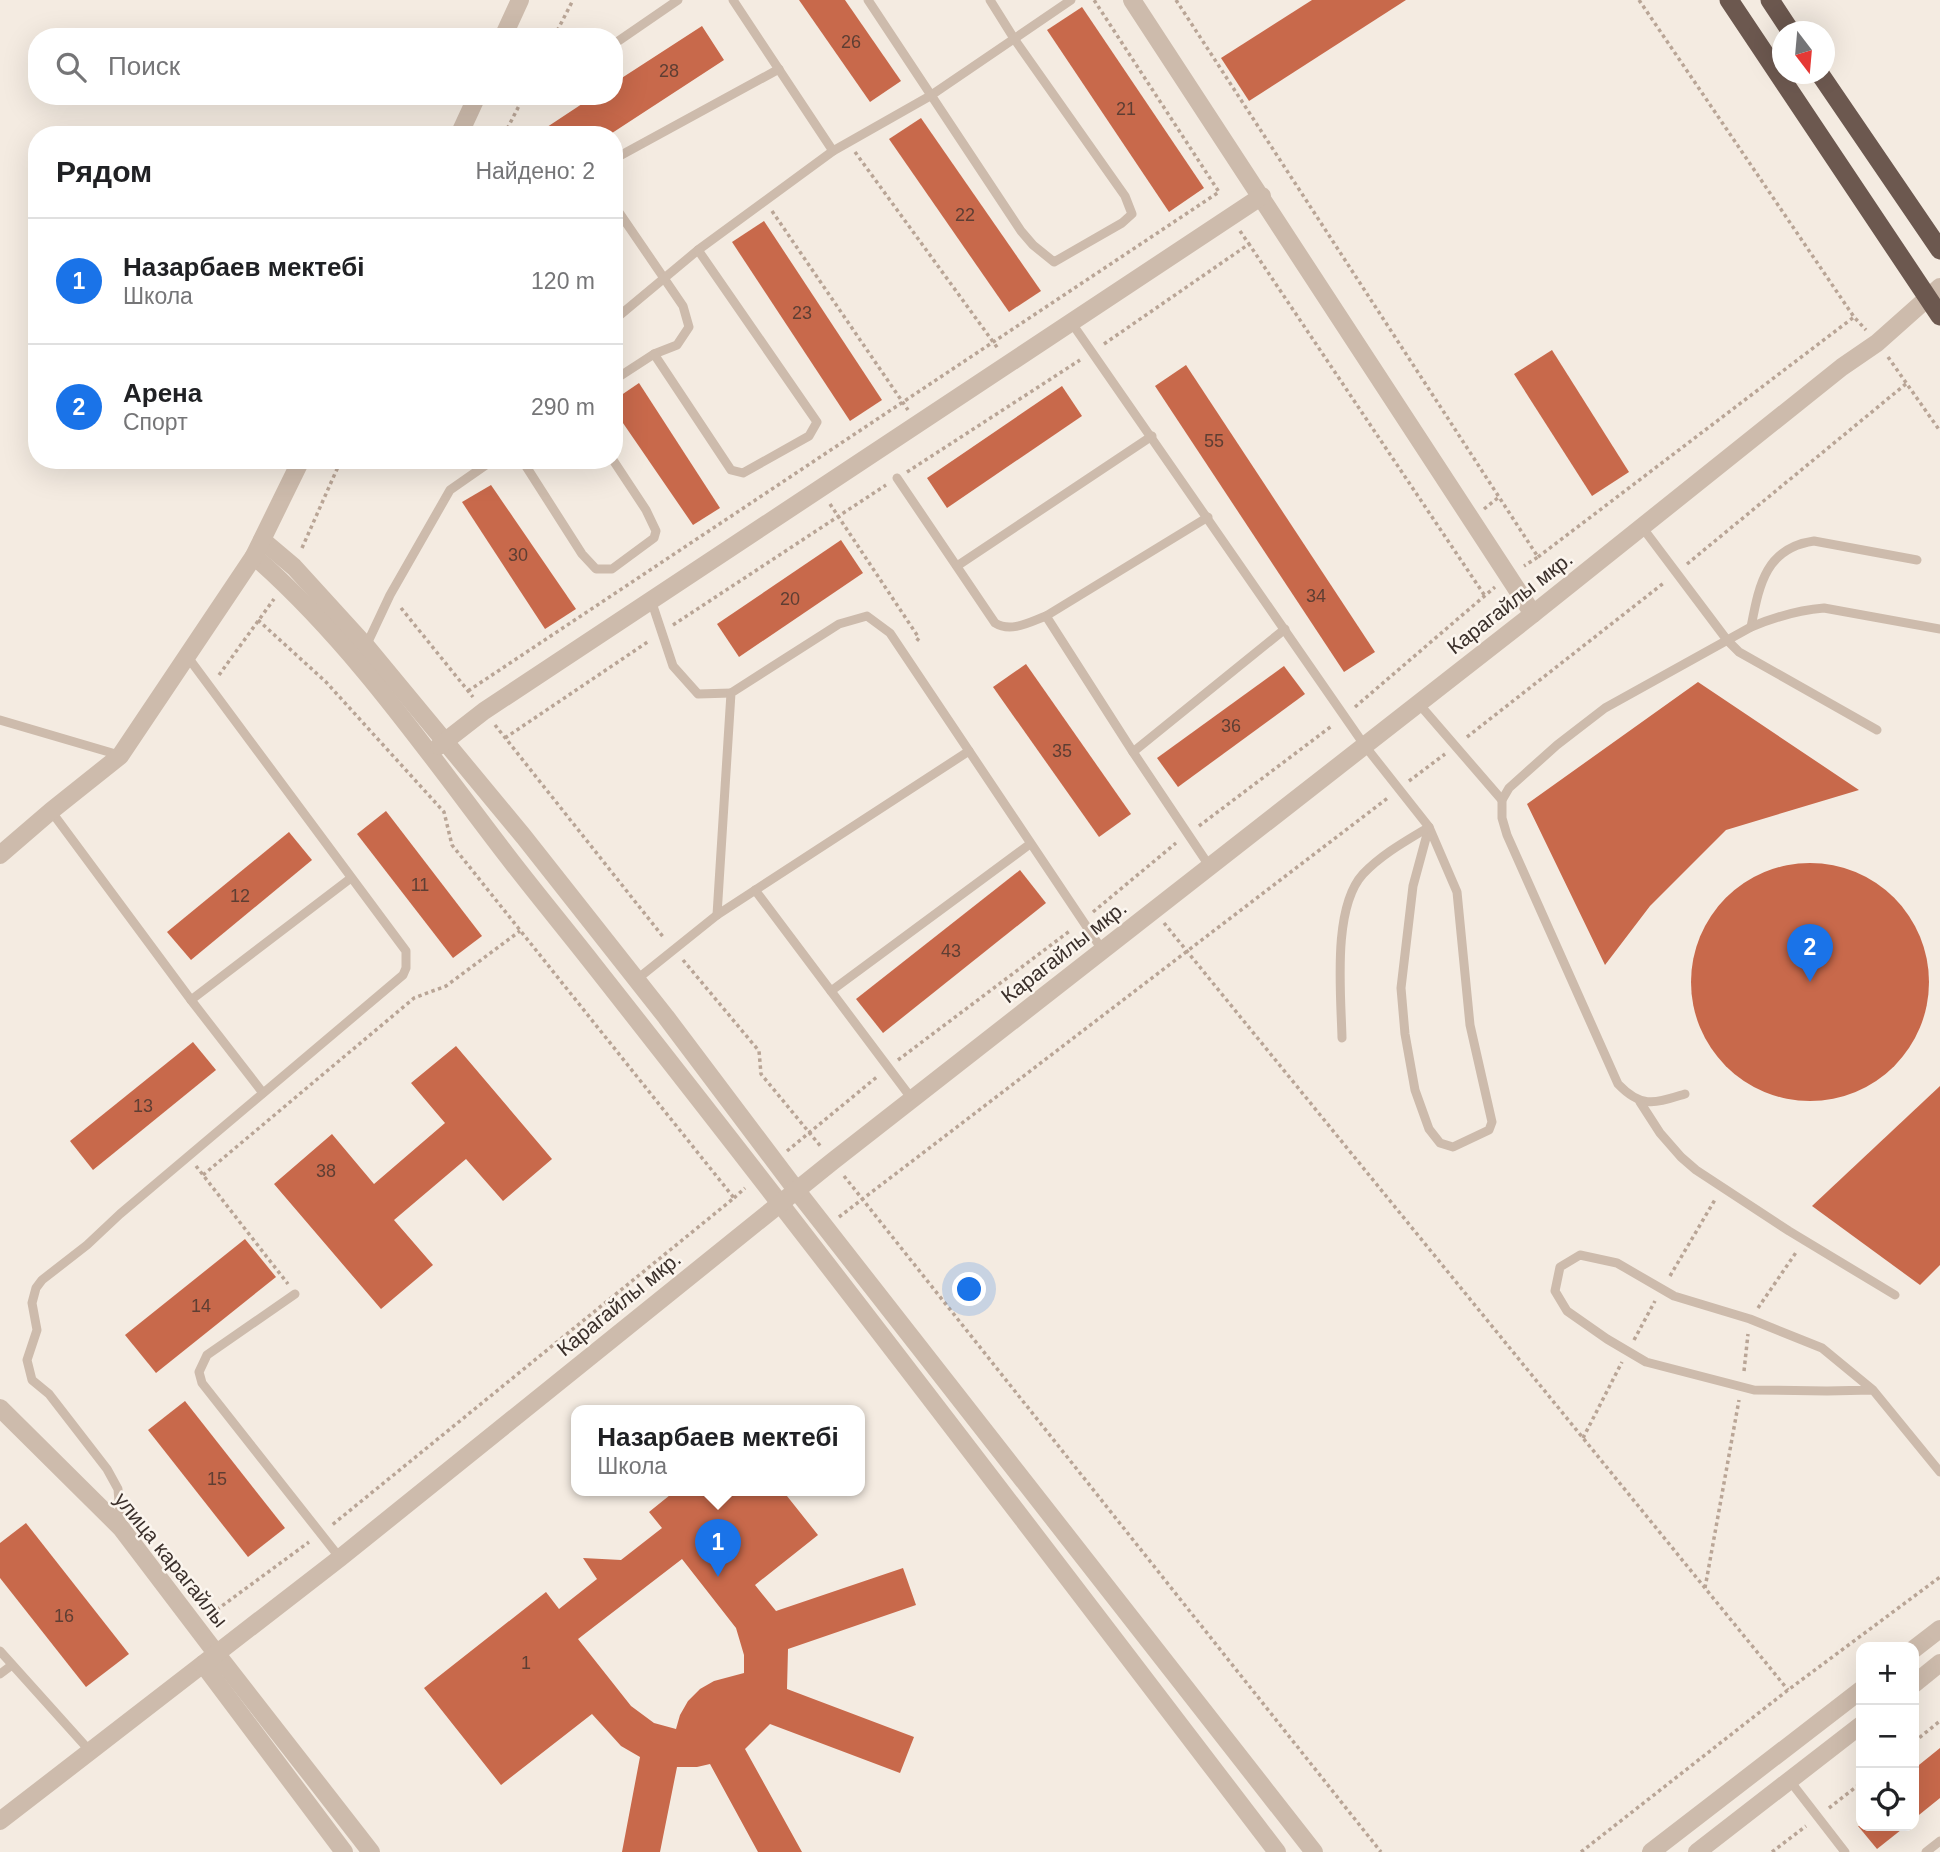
<!DOCTYPE html>
<html lang="ru">
<meta charset="utf-8">
<style>
:root{--surface:#fff;--page:#f2f2f2;--text:#202124;--muted:#757577;--line:#e0e0e0;--accent:#1a73e8}
body{margin:0;font-family:Helvetica,sans-serif;background:var(--page);color:var(--text)}
.controls{position:absolute;right:21px;bottom:21px;display:grid;overflow:hidden;border-radius:14px;box-shadow:0 7px 28px #0002}
.controls button{width:63px;height:63px;display:grid;place-items:center;padding:0;border:0;border-bottom:2px solid var(--line);background:var(--surface);color:var(--text);font:35px sans-serif}
.compass{position:absolute;left:1772px;top:21px;width:63px;height:63px;border-radius:50%;background:var(--surface);box-shadow:0 7px 28px #0002;rotate:164deg}
.you{position:absolute;left:970px;top:1290px;width:24px;height:24px;margin:-18px;border:5px solid #fff;border-radius:50%;background:#1a73e8;box-shadow:0 0 0 10px #1a73e833}
.badge{display:grid;place-items:center;width:46px;height:46px;border-radius:50%;background:var(--accent);color:#fff;font-size:23px;font-weight:700}
.pin{position:absolute;translate:-50% -58px;filter:drop-shadow(0 2px 4px #0008)}
.pin::after{content:'';position:absolute;top:37px;width:24px;height:21px;background:inherit;clip-path:polygon(0 0,100% 0,50% 100%)}
.popup{position:absolute;left:571px;top:1405px;width:294px;height:91px;box-sizing:border-box;display:grid;place-content:center;border-radius:14px;background:var(--surface);filter:drop-shadow(0 2px 5px #0005);font-size:23px;white-space:nowrap;color:var(--muted)}
.popup b{font-size:26px;color:var(--text)}
.popup::after{content:'';position:absolute;left:50%;top:100%;margin-left:-14px;border:14px solid transparent;border-top-color:var(--surface)}
.list{margin:0;padding:0;list-style:none}
h2{display:flex;justify-content:space-between;align-items:center;height:91px;margin:0;padding:0 28px;font-size:30px}
h2 small{font-size:23px;font-weight:400;color:var(--muted)}
.list li{display:grid;grid-template-columns:46px 1fr auto;gap:21px;align-items:center;box-sizing:border-box;height:126px;padding:0 28px;border-top:2px solid var(--line)}
.list b{display:block;font-size:26px;white-space:nowrap}
.list p{margin:0;font-size:23px;white-space:nowrap;color:var(--muted)}
.list em{font-size:23px;font-style:normal;color:var(--muted)}
.icon{flex:none;width:38px;height:38px;fill:none;stroke:currentColor;stroke-width:2;stroke-linecap:round;stroke-linejoin:round}
.map{position:relative;flex:none;width:1940px;height:1852px;overflow:hidden}
.search{position:absolute;background:var(--surface);box-shadow:0 7px 28px #0002;left:28px;top:28px;width:595px;height:77px;display:flex;align-items:center;gap:18px;box-sizing:border-box;padding:0 24px;border-radius:28px;color:var(--muted);font-size:26px}
.panel{position:absolute;background:var(--surface);box-shadow:0 7px 28px #0002;left:28px;top:126px;width:595px;height:343px;border-radius:28px}
.map>svg:first-child{display:block}
.building{fill:#c8694b;fill-rule:evenodd}
.lines{fill:none;stroke-linecap:round;stroke-linejoin:round}
.path{stroke:#b9a596;stroke-width:3.5;stroke-dasharray:3.5 3.5;stroke-linecap:butt}
.service{stroke:#cdbbac;stroke-width:9}
.minor{stroke:#cdbbac;stroke-width:18}
.tertiary{stroke:#cdbbac;stroke-width:18}
.trunk{stroke:#6c584f;stroke-width:19}
.labels{text-anchor:middle;stroke-width:5;stroke-linejoin:round;paint-order:stroke}
.number-label{font-size:18px;fill:#5e3e33}
.street-label{font-size:21px;fill:#3b302b;stroke:#fbf5ee}
</style>
<div class="map">
<svg width="1940" height="1852" viewBox="0 0 1940 1852">
<rect width="100%" height="100%" fill="#f4ebe1"/>
<!-- building -->
<g class="building">
<path d="M 799,0 L 845,0 L 901,81 L 870,102 Z"/>
<path d="M 1312,0 L 1406,0 L 1249,101 L 1221,58 Z"/>
<path d="M 1082,7 L 1204,188 L 1169,212 L 1047,30 Z"/>
<path d="M 702,26 L 724,60 L 609,135 L 535,135 L 594,96 L 614,96 L 614,83 Z"/>
<path d="M 921,118 L 1041,291 L 1009,312 L 889,139 Z"/>
<path d="M 764,221 L 882,400 L 850,421 L 732,242 Z"/>
<path d="M 1552,350 L 1629,472 L 1592,496 L 1514,374 Z"/>
<path d="M 1186,365 L 1375,652 L 1344,672 L 1155,386 Z"/>
<path d="M 639,383 L 720,508 L 693,525 L 614,410 L 614,400 Z"/>
<path d="M 1062,386 L 1082,416 L 947,508 L 927,478 Z"/>
<path d="M 491,485 L 576,609 L 545,629 L 462,502 Z"/>
<path d="M 841,540 L 863,573 L 739,657 L 717,624 Z"/>
<path d="M 1026,664 L 1131,814 L 1099,837 L 993,687 Z"/>
<path d="M 1284,666 L 1305,694 L 1178,787 L 1157,758 Z"/>
<path d="M 1698,682 L 1859,790 L 1726,830 L 1650,906 L 1605,965 L 1527,804 Z"/>
<path d="M 386,811 L 482,936 L 453,958 L 357,834 Z"/>
<path d="M 289,832 L 312,860 L 191,960 L 167,932 Z"/>
<circle cx="1810" cy="982" r="119"/>
<path d="M 1020,870 L 1046,903 L 883,1033 L 856,999 Z"/>
<path d="M 193,1042 L 216,1070 L 93,1170 L 70,1141 Z"/>
<path d="M 456,1046 L 552,1159 L 503,1201 L 466,1159 L 394,1220 L 433,1265 L 381,1309 L 274,1184 L 332,1134 L 374,1184 L 445,1123 L 411,1083 Z"/>
<path d="M 1940,1086 L 1940,1265 L 1920,1285 L 1812,1206 Z"/>
<path d="M 245,1239 L 276,1277 L 156,1373 L 125,1335 Z"/>
<path d="M 185,1401 L 285,1528 L 248,1557 L 148,1430 Z"/>
<path d="M 675,1491 L 783,1491 L 818,1535 L 755,1585 L 776,1611 L 903,1568 L 916,1605 L 788,1649 L 787,1689 L 914,1737 L 900,1773 L 770,1724 L 745,1749 L 802,1852 L 758,1852 L 710,1764 L 697,1767 L 677,1767 L 660,1852 L 622,1852 L 640,1757 L 621,1746 L 592,1714 L 501,1785 L 424,1688 L 546,1592 L 559,1609 L 597,1579 L 583,1558 L 621,1560 L 662,1528 L 649,1512 ZM 682,1559 L 736,1628 L 744,1655 L 744,1673 L 714,1681 L 700,1689 L 688,1701 L 680,1715 L 676,1729 L 654,1723 L 631,1706 L 578,1639 Z"/>
<path d="M 26,1523 L 129,1654 L 86,1687 L 0,1578 L 0,1543 Z"/>
<path d="M 1940,1748 L 1940,1798 L 1914,1819 L 1914,1769 Z"/>
<path d="M 1858,1826 L 1906,1826 L 1877,1849 Z"/>
</g>
<g class="lines">
<!-- path -->
<g class="path">
<path d="M 1176,0 L 1538,557 L 1524,566"/>
<path d="M 1639,0 L 1854,317 L 1866,330"/>
<path d="M 554,37 L 573,0"/>
<path d="M 504,135 L 524,96"/>
<path d="M 855,152 L 999,350"/>
<path d="M 772,211 L 908,410"/>
<path d="M 1240,231 L 1249,244"/>
<path d="M 1104,344 L 1249,244 L 1485,596"/>
<path d="M 1888,357 L 1940,431"/>
<path d="M 907,472 L 1080,360"/>
<path d="M 830,504 L 919,638 L 915,643"/>
<path d="M 1484,509 L 1499,497"/>
<path d="M 302,548 L 341,460"/>
<path d="M 1538,557 L 1854,317"/>
<path d="M 1687,564 L 1907,383"/>
<path d="M 401,608 L 473,697"/>
<path d="M 258,620 L 326,682 L 444,812 L 452,845 L 734,1198 L 332,1525"/>
<path d="M 673,625 L 886,485"/>
<path d="M 219,675 L 274,599"/>
<path d="M 468,691 L 1219,192 L 1094,0"/>
<path d="M 1355,707 L 1495,587"/>
<path d="M 495,725 L 664,938"/>
<path d="M 1467,737 L 1665,582"/>
<path d="M 505,738 L 649,641"/>
<path d="M 1409,781 L 1445,754"/>
<path d="M 1199,826 L 1333,725"/>
<path d="M 1093,912 L 1176,843"/>
<path d="M 1164,923 L 1788,1690"/>
<path d="M 683,960 L 759,1051 L 761,1074 L 822,1148"/>
<path d="M 898,1060 L 1071,930"/>
<path d="M 787,1151 L 878,1076"/>
<path d="M 196,1166 L 288,1284"/>
<path d="M 203,1175 L 414,998 L 446,986 L 520,931"/>
<path d="M 844,1176 L 1381,1852"/>
<path d="M 734,1198 L 745,1188"/>
<path d="M 839,1217 L 1389,797"/>
<path d="M 1670,1276 L 1716,1198"/>
<path d="M 1758,1308 L 1797,1251"/>
<path d="M 1634,1340 L 1655,1301"/>
<path d="M 1744,1371 L 1748,1334"/>
<path d="M 1583,1438 L 1622,1362"/>
<path d="M 1705,1588 L 1739,1400"/>
<path d="M 211,1614 L 309,1542"/>
<path d="M 1914,1742 L 1940,1721"/>
<path d="M 1829,1808 L 1861,1783"/>
<path d="M 1581,1852 L 1788,1690 L 1940,1577"/>
<path d="M 1772,1852 L 1806,1826"/>
</g>
<!-- service -->
<g class="service">
<path d="M 733,0 L 833,151"/>
<path d="M 868,0 L 1021,231 L 1033,245 L 1054,262 L 1122,223 L 1132,214 L 1125,196 L 1015,40 L 990,0"/>
<path d="M 614,44 L 678,0"/>
<path d="M 614,159 L 779,69"/>
<path d="M 614,205 L 683,306 L 689,327 L 677,345 L 654,354 L 614,380"/>
<path d="M 614,320 L 698,250 L 833,151 L 930,96 L 1071,0"/>
<path d="M 1071,322 L 1365,746 L 1429,827 L 1457,892 L 1470,1025 L 1492,1122 L 1489,1130 L 1453,1147 L 1440,1143 L 1429,1129 L 1415,1090 L 1405,1034 L 1401,988 L 1413,886 L 1429,827"/>
<path d="M 654,354 L 731,470 L 743,473 L 809,436 L 817,422 L 698,250"/>
<path d="M 522,460 L 582,554 L 596,569 L 612,569 L 654,538 L 656,531 L 646,510 L 613,460"/>
<path d="M 897,478 L 995,623 C 1011,633 1030,622 1046,616 L 1208,517"/>
<path d="M 1642,527 L 1727,640 L 1739,652 L 1877,730"/>
<path d="M 957,566 L 1152,436"/>
<path d="M 651,600 L 673,666 L 698,694 L 731,693"/>
<path d="M 1046,616 L 1133,752 L 1210,867"/>
<path d="M 1751,627 C 1759,586 1765,548 1814,541 L 1917,560"/>
<path d="M 366,646 L 390,595 L 450,490 L 493,460"/>
<path d="M 1419,704 L 1502,800"/>
<path d="M 0,720 L 119,755"/>
<path d="M 1133,752 L 1285,629"/>
<path d="M 51,811 L 191,1000 L 263,1093"/>
<path d="M 755,890 L 912,1099"/>
<path d="M 717,915 L 731,693 L 839,624 L 867,616 L 890,633 L 1103,951"/>
<path d="M 636,980 L 717,915 L 969,751"/>
<path d="M 831,991 L 1030,844"/>
<path d="M 191,1000 L 351,878"/>
<path d="M 1342,1038 C 1341,994 1332,908 1363,874 C 1382,854 1406,841 1429,827"/>
<path d="M 1685,1094 C 1655,1103 1642,1109 1618,1084 L 1507,835 L 1502,818 L 1502,800 L 1509,788 L 1557,745 L 1605,708 L 1751,627 C 1775,617 1798,610 1824,608 L 1940,629"/>
<path d="M 1640,1102 L 1660,1133 L 1681,1157 L 1696,1170 L 1789,1231 L 1895,1295"/>
<path d="M 295,1294 L 207,1355 L 199,1372 L 202,1383 L 340,1558"/>
<path d="M 1873,1390 L 1827,1391 L 1754,1390 L 1646,1362 L 1607,1339 L 1567,1311 L 1555,1291 L 1560,1267 L 1580,1255 L 1617,1263 L 1674,1296 L 1750,1319 L 1822,1348 L 1873,1390 L 1940,1472"/>
<path d="M 121,1527 L 118,1489 L 107,1469 L 49,1394 L 32,1380 L 27,1360 L 37,1330 L 32,1303 L 36,1288 L 42,1280 L 87,1245 L 120,1214 L 403,975 L 406,968 L 406,951 L 187,656"/>
<path d="M 0,1651 L 89,1750"/>
<path d="M 0,1674 L 12,1665"/>
<path d="M 1790,1781 L 1845,1852"/>
<path d="M 1926,1852 L 1940,1841"/>
</g>
<!-- minor -->
<g class="minor">
<path d="M 1132,0 L 1533,614"/>
<path d="M 503,37 L 520,0"/>
<path d="M 459,135 L 477,96"/>
<path d="M 262,540 L 294,567 L 366,646 L 524,837 L 666,1017 L 797,1191 L 1314,1852"/>
<path d="M 254,556 C 352,642 426,750 505,853 C 534,891 564,927 593,964 C 824,1257 1050,1555 1277,1852"/>
<path d="M 439,746 L 484,711 L 1262,196"/>
<path d="M 0,855 L 51,811 L 120,756 L 254,556 L 301,460"/>
<path d="M 0,1408 L 121,1528 L 216,1653"/>
<path d="M 0,1821 L 203,1664"/>
</g>
<!-- tertiary -->
<g class="tertiary">
<path d="M 1914,1649 L 1940,1629"/>
<path d="M 216,1653 L 371,1852"/>
<path d="M 1914,1684 L 1940,1663"/>
<path d="M 344,1852 L 203,1664 L 340,1558 L 833,1161 L 1533,614 L 1842,367 L 1877,343 L 1940,287"/>
<path d="M 1651,1852 L 1861,1690"/>
<path d="M 1697,1852 L 1861,1725"/>
</g>
<!-- trunk -->
<g class="trunk">
<path d="M 1729,0 L 1940,316"/>
<path d="M 1770,0 L 1791,32"/>
<path d="M 1820,74 L 1940,250"/>
</g>
</g>
<g class="labels">
<!-- number labels -->
<g class="number-label">
<text x="851" y="48">26</text>
<text x="669" y="77">28</text>
<text x="1126" y="115">21</text>
<text x="965" y="221">22</text>
<text x="802" y="319">23</text>
<text x="1214" y="447">55</text>
<text x="518" y="561">30</text>
<text x="1316" y="602">34</text>
<text x="790" y="605">20</text>
<text x="1231" y="732">36</text>
<text x="1062" y="757">35</text>
<text x="420" y="891">11</text>
<text x="240" y="902">12</text>
<text x="951" y="957">43</text>
<text x="143" y="1112">13</text>
<text x="326" y="1177">38</text>
<text x="201" y="1312">14</text>
<text x="217" y="1485">15</text>
<text x="64" y="1622">16</text>
<text x="526" y="1669">1</text>
</g>
<!-- street labels -->
<g class="street-label">
<text transform="translate(1510 603) rotate(-38)" y="7">Карагайлы мкр.</text>
<text transform="translate(1064 952) rotate(-38)" y="7">Карагайлы мкр.</text>
<text transform="translate(619 1304) rotate(-39)" y="7">Карагайлы мкр.</text>
<text transform="translate(171 1560) rotate(51)" y="7">улица карагайлы</text>
</g>
</g>
</svg>
<div class="controls">
<button>+</button>
<button>−</button>
<button><svg class="icon" aria-label="locate" viewBox="0 0 24 24"><circle cx="12" cy="12" r="6"/><path d="M12 2v4M12 18v4M2 12h4M18 12h4"/></svg></button>
</div>
<svg class="compass" viewBox="-18 -18 36 36"><path d="M0-13l5 13h-10z" fill="#e53935"/><path d="M0 13l5-13h-10z" fill="#757577"/></svg>
<div class="you"></div>
<div class="pin badge" style="left:718px;top:1577px">1</div>
<div class="popup"><b>Назарбаев мектебі</b>Школа</div>
<div class="pin badge" style="left:1810px;top:982px">2</div>
<div class="search"><svg class="icon" aria-label="search" viewBox="0 0 24 24"><circle cx="10" cy="10" r="6"/><path d="M15 15l6 6"/></svg>Поиск</div>
<section class="panel">
<h2>Рядом<small>Найдено: 2</small></h2>
<ul class="list">
<li><span class="badge">1</span><div><b>Назарбаев мектебі</b><p>Школа</p></div><em>120 m</em></li>
<li><span class="badge">2</span><div><b>Арена</b><p>Спорт</p></div><em>290 m</em></li>
</ul>
</section>
</div>
